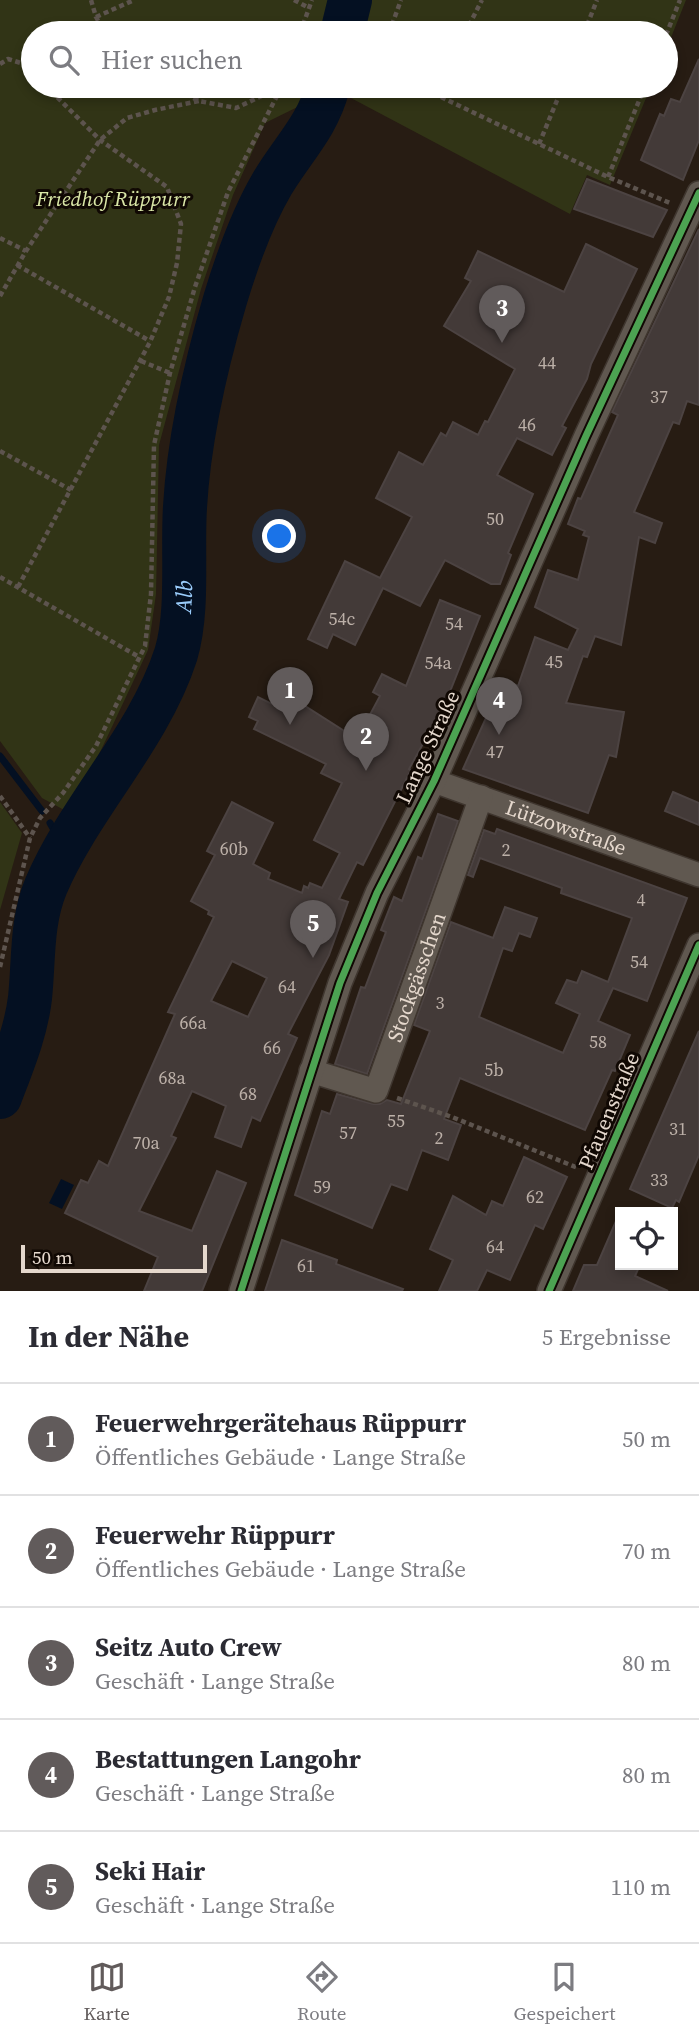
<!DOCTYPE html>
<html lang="de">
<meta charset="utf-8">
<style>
:root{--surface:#fff;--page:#f2f2f3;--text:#2b2b33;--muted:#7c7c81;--line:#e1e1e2;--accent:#615b5b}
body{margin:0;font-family:"Source Serif 4",serif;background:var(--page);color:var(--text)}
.controls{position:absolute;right:21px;bottom:21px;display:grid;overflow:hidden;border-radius:0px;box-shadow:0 4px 10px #0003}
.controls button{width:63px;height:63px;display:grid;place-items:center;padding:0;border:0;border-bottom:2px solid var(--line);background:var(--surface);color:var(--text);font:35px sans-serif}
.scale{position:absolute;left:21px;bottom:18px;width:186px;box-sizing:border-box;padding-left:7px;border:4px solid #e5d8cd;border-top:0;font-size:19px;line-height:24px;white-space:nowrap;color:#e5d8cd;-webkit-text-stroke:5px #100803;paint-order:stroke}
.you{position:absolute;left:280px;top:537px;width:24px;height:24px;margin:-18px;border:5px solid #fff;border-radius:50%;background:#1a73e8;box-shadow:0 0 0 10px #1a73e833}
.badge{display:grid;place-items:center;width:46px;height:46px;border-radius:50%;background:var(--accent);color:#fff;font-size:23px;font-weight:700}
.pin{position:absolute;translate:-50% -58px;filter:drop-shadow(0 2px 4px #0008)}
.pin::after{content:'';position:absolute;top:37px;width:24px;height:21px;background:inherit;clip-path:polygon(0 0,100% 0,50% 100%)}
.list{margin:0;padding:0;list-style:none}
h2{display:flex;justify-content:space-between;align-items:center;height:91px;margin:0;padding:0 28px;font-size:30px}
h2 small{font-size:23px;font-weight:400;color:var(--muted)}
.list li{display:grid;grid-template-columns:46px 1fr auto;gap:21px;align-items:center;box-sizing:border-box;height:112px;padding:0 28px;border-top:2px solid var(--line)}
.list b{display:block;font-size:26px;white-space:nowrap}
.list p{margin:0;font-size:23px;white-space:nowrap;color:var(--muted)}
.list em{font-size:23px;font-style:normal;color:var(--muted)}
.icon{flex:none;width:38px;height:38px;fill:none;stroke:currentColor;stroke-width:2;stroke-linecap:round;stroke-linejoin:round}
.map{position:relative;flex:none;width:699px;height:1291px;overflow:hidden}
.search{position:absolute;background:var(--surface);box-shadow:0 4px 10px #0003;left:21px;right:21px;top:21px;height:77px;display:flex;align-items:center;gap:18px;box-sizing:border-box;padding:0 24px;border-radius:38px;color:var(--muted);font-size:26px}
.sheet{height:651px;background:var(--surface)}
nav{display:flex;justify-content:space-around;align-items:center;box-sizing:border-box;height:98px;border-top:2px solid var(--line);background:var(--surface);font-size:19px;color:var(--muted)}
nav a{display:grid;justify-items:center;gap:4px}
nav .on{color:var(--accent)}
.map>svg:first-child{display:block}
.green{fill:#313416}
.water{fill:#041022}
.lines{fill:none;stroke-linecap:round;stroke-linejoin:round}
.stream{stroke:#041022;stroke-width:7}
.river{stroke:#041022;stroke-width:44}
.building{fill:#433a38;stroke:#4c4342;stroke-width:2;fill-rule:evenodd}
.street-casing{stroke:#3f362f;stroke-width:26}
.path{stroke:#5d544e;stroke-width:4.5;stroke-dasharray:5 3.5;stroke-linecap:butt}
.street{stroke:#605850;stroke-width:23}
.cycleway-casing{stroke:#100803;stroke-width:11}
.cycleway{stroke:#4ca352;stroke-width:7}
.labels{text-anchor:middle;stroke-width:6;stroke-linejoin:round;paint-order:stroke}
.number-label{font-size:18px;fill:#bcb0a8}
.park-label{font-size:21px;font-style:italic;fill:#dbe8a8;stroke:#100803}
.street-label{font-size:21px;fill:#e5d8cd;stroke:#100803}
.water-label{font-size:23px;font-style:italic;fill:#9accfb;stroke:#100803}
</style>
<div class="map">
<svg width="699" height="1291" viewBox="0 0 699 1291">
<rect width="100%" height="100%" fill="#271c13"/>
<!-- green -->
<g class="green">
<path d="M 0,0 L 686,0 L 666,50 L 666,33 L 33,33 L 33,86 L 651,86 L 610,185 L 587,175 L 570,214 L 334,89 L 265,123 L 233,195 L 201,289 L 159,445 L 156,594 L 148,650 L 102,748 L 74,802 L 66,811 L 42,798 L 0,741 Z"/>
<path d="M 0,802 L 22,833 L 0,910 Z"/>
</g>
<!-- water -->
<path class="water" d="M 61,1179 L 74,1185 L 62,1209 L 49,1203 Z"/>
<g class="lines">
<!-- stream -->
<g class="stream">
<path d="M 0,756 L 42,811"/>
<path d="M 50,823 L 65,849"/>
</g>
<!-- river -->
<g class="river">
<path d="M 342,33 L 350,0"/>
<path id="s1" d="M 0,1097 C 12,1065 26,1032 30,998 C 34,960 31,922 46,886 C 80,806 149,738 176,654 C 189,610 182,553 185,507 C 189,437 205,368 225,300 C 237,260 251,220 272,184 C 292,150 318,126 328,86"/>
</g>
</g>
<!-- building -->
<g class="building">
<path d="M 699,59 L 699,140 L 683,180 L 641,160 L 660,114 L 664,116 L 671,99 L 680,102 Z"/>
<path d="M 587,179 L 667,210 L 653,237 L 574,209 Z"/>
<path d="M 699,229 L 699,405 L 687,401 L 679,424 L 673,422 L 634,512 L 662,523 L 655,543 L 639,537 L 621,645 L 595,636 L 587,657 L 583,656 L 566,703 L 624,712 L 616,757 L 609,755 L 588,813 L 463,769 L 503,680 L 518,686 L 535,637 L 568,650 L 578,629 L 535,607 L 548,570 L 578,580 L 589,537 L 583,535 L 585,531 L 568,524 L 578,498 L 581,499 L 618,415 L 612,412 Z"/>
<path d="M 586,244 L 637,269 L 591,364 L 587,379 L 562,426 L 566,428 L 552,455 L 517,438 L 497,475 L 533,494 L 508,553 L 511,555 L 500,584 L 491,584 L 445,560 L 420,606 L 383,588 L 355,645 L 333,634 L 327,648 L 308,639 L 345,561 L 380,578 L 412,517 L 376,498 L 399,452 L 423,465 L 441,433 L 446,436 L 453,422 L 478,435 L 485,421 L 488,422 L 515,369 L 444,326 L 471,281 L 465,278 L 478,251 L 564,292 Z"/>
<path d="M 440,600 L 480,616 L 445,704 L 409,769 L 411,770 L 363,865 L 357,862 L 339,899 L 348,902 L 329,955 L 288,1034 L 297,1038 L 260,1121 L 252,1117 L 241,1147 L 215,1137 L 226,1106 L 192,1091 L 171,1136 L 176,1138 L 139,1211 L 192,1231 L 217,1171 L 246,1183 L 202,1291 L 144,1291 L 158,1257 L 65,1213 L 81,1180 L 88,1183 L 99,1161 L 108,1166 L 175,1014 L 168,1012 L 214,917 L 208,914 L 209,911 L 191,901 L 215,855 L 207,851 L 232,802 L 273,823 L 253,864 L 270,873 L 268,879 L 302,893 L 304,886 L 308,888 L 310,883 L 322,888 L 340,853 L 314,840 L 342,783 L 321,773 L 326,764 L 254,729 L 258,721 L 249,717 L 258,697 L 276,706 L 283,692 L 357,739 L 380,696 L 373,692 L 382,674 L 406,686 ZM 232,961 L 267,978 L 248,1017 L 211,1001 Z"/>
<path d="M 673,792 L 699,803 L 699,825 L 665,811 Z"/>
<path d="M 438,814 L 458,821 L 367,1074 L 335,1064 L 361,987 L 365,988 L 386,932 L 381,930 L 394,897 L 402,901 L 418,857 L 422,859 Z"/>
<path d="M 497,829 L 687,898 L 647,1001 L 613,988 L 598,1021 L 630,1035 L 615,1071 L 612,1070 L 585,1130 L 460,1078 L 444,1119 L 461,1125 L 448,1160 L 422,1150 L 407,1190 L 391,1184 L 372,1228 L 295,1195 L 322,1111 L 330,1114 L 337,1094 L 373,1104 L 380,1104 L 387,1100 L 401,1104 L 430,1031 L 414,1025 L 451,922 L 493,938 L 505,907 L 537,918 L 530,937 L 519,933 L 512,951 L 503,948 L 479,1017 L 563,1053 L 580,1014 L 556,1003 L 567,980 L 577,983 L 582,971 L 608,982 L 632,918 L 561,893 L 562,888 L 480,858 L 473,877 L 468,875 L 484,830 L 495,834 Z"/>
<path d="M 699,1031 L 699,1155 L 679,1202 L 676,1200 L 672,1208 L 630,1189 Z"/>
<path d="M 524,1157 L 567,1177 L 543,1229 L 535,1225 L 510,1280 L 487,1270 L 477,1291 L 439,1291 L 453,1260 L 430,1249 L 453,1196 L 486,1215 L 492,1201 L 503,1206 Z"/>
<path d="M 620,1212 L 620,1265 L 640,1265 L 635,1276 L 668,1291 L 573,1291 L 584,1265 L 597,1265 Z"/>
<path d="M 282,1240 L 337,1260 L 336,1264 L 403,1289 L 402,1291 L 265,1291 Z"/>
</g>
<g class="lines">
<!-- street casing -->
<g class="street-casing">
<g id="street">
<path id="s2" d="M 434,781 L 699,875"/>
<path id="s3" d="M 311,1071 L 376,1091 L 481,797"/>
<path d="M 241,1291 L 340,983 L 377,893 L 434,781 L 586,436 L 699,193"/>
<path d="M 549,1291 L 699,945"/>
</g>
</g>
<!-- path -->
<g class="path">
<path d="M 91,0 L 96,17 L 105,33"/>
<path d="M 294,0 L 309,8"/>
<path d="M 96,17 L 134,0"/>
<path d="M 300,33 L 312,0"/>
<path d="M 389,33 L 401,0"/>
<path d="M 465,33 L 482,0"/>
<path d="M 584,33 L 597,0"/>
<path d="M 666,35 L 680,0"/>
<path d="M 0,64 L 8,59 L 24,64 L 33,73"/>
<path d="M 171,86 L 199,101 L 236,108 L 281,87"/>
<path d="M 418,86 L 608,177 L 670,203"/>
<path d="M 435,94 L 439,86"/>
<path d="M 539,144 L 563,86"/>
<path d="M 608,177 L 645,86"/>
<path d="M 0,238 L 26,251"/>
<path d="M 17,265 L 150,341"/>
<path d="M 0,296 L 26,251 L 100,140 L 127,118 L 155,110 L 199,101"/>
<path d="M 141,361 L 170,373"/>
<path d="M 0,451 L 71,490"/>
<path d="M 0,577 L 139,657"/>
<path d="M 18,587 L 150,342 L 169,297 L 177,263 L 181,224 L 167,187 L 100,140 L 46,86"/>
<path d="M 0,796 L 30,838"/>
<path d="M 0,967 L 30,838 L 40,818 L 63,793 L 96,746 L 145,646 L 151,594 L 154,445 L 170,373 L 195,287 L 228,192 L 282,86"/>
<path d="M 397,1098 L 452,1117 L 578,1168"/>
</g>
<!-- street -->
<use href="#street" class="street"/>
<!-- cycleway casing -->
<g class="cycleway-casing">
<g id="cycleway">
<path d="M 241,1291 L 340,983 L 377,893 L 434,781 L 586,436 L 699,193"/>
<path d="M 549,1291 L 699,945"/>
</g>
</g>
<!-- cycleway -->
<use href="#cycleway" class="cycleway"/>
</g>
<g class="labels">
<!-- number labels -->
<g class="number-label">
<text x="547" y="369">44</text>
<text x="659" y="403">37</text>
<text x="527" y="431">46</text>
<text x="495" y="525">50</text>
<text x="342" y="625">54c</text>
<text x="454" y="630">54</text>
<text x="554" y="668">45</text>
<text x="438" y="669">54a</text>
<text x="495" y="758">47</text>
<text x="234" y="855">60b</text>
<text x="506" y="856">2</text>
<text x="641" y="906">4</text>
<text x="639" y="968">54</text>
<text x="287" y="993">64</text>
<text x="440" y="1009">3</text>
<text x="193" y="1029">66a</text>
<text x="598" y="1048">58</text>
<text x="272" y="1054">66</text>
<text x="494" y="1076">5b</text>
<text x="172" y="1084">68a</text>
<text x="248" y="1100">68</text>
<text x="396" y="1127">55</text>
<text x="678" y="1135">31</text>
<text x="348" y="1139">57</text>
<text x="439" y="1144">2</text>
<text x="146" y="1149">70a</text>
<text x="659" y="1186">33</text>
<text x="322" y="1193">59</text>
<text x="535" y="1203">62</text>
<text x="495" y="1253">64</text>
<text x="306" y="1272">61</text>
</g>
<!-- park labels -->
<g class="park-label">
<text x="113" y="206">Friedhof Rüppurr</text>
</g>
<!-- street labels -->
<g class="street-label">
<text transform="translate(428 747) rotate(-65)" y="7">Lange Straße</text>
<text dy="7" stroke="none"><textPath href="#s2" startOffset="140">Lützowstraße</textPath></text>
<text dy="7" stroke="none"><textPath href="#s3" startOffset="189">Stockgässchen</textPath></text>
<text transform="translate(609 1111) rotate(-67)" y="7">Pfauenstraße</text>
</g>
<!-- water labels -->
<g class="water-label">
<text dy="8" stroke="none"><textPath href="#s1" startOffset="542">Alb</textPath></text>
</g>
</g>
</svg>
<div class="controls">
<button><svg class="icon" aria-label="locate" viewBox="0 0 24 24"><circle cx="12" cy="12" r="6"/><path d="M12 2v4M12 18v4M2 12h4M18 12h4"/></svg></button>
</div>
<div class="scale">50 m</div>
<div class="you"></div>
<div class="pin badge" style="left:290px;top:725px">1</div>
<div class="pin badge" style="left:366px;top:771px">2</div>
<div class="pin badge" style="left:502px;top:343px">3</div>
<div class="pin badge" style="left:499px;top:735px">4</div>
<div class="pin badge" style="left:313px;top:958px">5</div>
<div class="search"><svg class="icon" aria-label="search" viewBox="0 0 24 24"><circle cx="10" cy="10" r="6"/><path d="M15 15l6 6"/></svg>Hier suchen</div>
</div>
<section class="sheet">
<h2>In der Nähe<small>5 Ergebnisse</small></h2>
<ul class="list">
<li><span class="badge">1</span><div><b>Feuerwehrgerätehaus Rüppurr</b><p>Öffentliches Gebäude · Lange Straße</p></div><em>50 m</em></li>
<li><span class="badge">2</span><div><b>Feuerwehr Rüppurr</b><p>Öffentliches Gebäude · Lange Straße</p></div><em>70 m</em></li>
<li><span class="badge">3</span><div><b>Seitz Auto Crew</b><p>Geschäft · Lange Straße</p></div><em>80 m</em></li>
<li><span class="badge">4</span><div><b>Bestattungen Langohr</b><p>Geschäft · Lange Straße</p></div><em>80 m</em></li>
<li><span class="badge">5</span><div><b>Seki Hair</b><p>Geschäft · Lange Straße</p></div><em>110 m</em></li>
</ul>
</section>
<nav>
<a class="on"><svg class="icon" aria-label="map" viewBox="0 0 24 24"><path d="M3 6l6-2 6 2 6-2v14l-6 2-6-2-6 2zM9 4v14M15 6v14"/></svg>Karte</a>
<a><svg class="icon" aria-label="directions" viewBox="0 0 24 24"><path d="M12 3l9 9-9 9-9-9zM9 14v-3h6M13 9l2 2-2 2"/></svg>Route</a>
<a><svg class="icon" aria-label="saved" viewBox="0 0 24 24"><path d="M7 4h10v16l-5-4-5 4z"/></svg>Gespeichert</a>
</nav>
